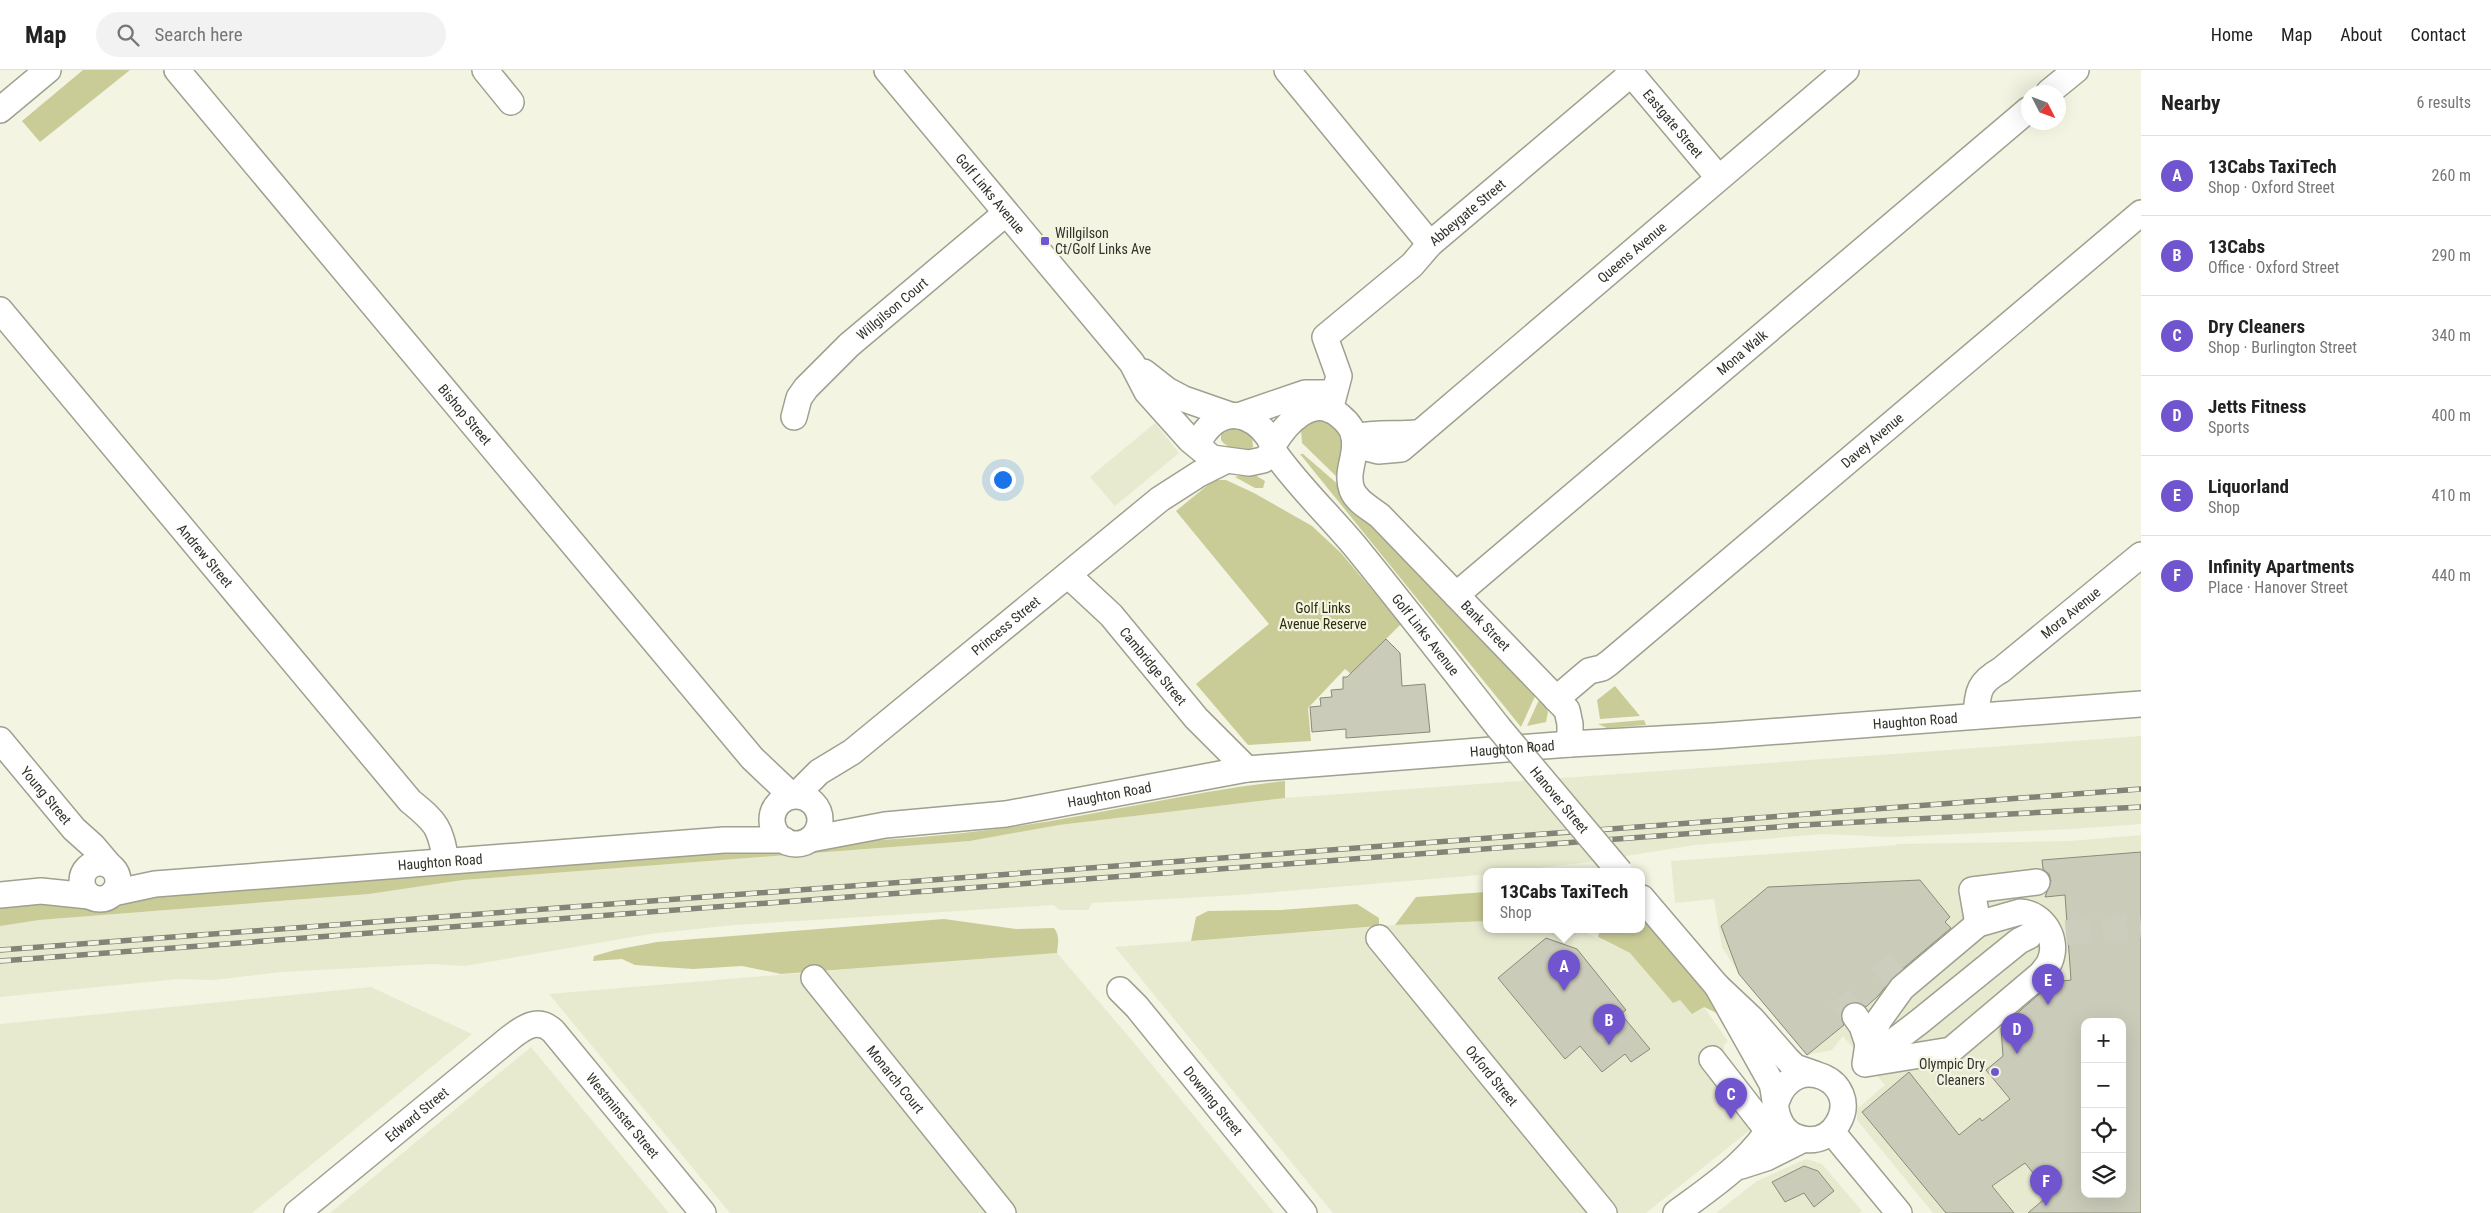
<!DOCTYPE html>
<meta charset="utf-8">
<style>
:root{--surface:#fff;--page:#f2f2f2;--text:#222;--muted:#767676;--line:#e0e0e0;--accent:#7055cf}
body{margin:0;font-family:"Roboto Condensed",sans-serif;background:var(--page);color:var(--text)}
.controls{position:absolute;right:15px;bottom:15px;display:grid;overflow:hidden;border-radius:10px;box-shadow:0 5px 20px #0002}
.controls button{width:45px;height:45px;display:grid;place-items:center;padding:0;border:0;border-bottom:1px solid var(--line);background:var(--surface);color:var(--text);font:25px sans-serif}
.compass{position:absolute;left:2021px;top:15px;width:45px;height:45px;border-radius:50%;background:var(--surface);box-shadow:0 5px 20px #0002;rotate:132deg}
.you{position:absolute;left:1002px;top:409px;width:18px;height:18px;margin:-12px;border:4px solid #fff;border-radius:50%;background:#1a73e8;box-shadow:0 0 0 8px #1a73e833}
.badge{display:grid;place-items:center;width:32px;height:32px;border-radius:50%;background:var(--accent);color:#fff;font-size:16px;font-weight:700}
.pin{position:absolute;translate:-50% -41px;filter:drop-shadow(0 1px 2px #0008)}
.pin::after{content:'';position:absolute;top:26px;width:18px;height:15px;background:inherit;clip-path:polygon(0 0,100% 0,50% 100%)}
.popup{position:absolute;left:1483px;top:798px;width:162px;height:65px;box-sizing:border-box;display:grid;place-content:center;border-radius:10px;background:var(--surface);filter:drop-shadow(0 1px 4px #0005);font-size:16px;white-space:nowrap;color:var(--muted)}
.popup b{font-size:19px;color:var(--text)}
.popup::after{content:'';position:absolute;left:50%;top:100%;margin-left:-10px;border:10px solid transparent;border-top-color:var(--surface)}
.list{margin:0;padding:0;list-style:none}
h2{display:flex;justify-content:space-between;align-items:center;height:65px;margin:0;padding:0 20px;font-size:21px}
h2 small{font-size:16px;font-weight:400;color:var(--muted)}
.list li{display:grid;grid-template-columns:32px 1fr auto;gap:15px;align-items:center;box-sizing:border-box;height:80px;padding:0 20px;border-top:1px solid var(--line)}
.list b{display:block;font-size:19px;white-space:nowrap}
.list p{margin:0;font-size:16px;white-space:nowrap;color:var(--muted)}
.list em{font-size:16px;font-style:normal;color:var(--muted)}
.icon{flex:none;width:28px;height:28px;fill:none;stroke:currentColor;stroke-width:2;stroke-linecap:round;stroke-linejoin:round}
.map{position:relative;flex:none;width:2141px;height:1143px;overflow:hidden}
header{display:flex;align-items:center;gap:30px;box-sizing:border-box;height:70px;padding:0 25px;background:var(--surface);border-bottom:1px solid var(--line)}
header strong{font-size:24px}
nav{display:flex;gap:28px;margin-inline-start:auto;font-size:18px}
.search{width:350px;height:45px;background:var(--page);display:flex;align-items:center;gap:12px;box-sizing:border-box;padding:0 18px;border-radius:28px;color:var(--muted);font-size:19px}
main{display:flex}
aside{flex:1;background:var(--surface)}
.map>svg:first-child{display:block}
.built{fill:#e8ead0;fill-rule:evenodd}
.green{fill:#cacc97}
.building{fill:#cacbb9;stroke:#898a79;fill-rule:evenodd}
.lines{fill:none;stroke-linecap:round;stroke-linejoin:round}
.minor-tunnel{stroke:#cccdbd;stroke-width:25;stroke-dasharray:25 12;stroke-linecap:butt}
.minor-casing{stroke:#9fa08f;stroke-width:28}
.minor{stroke:#fff;stroke-width:25}
.rail-casing{stroke:#838377;stroke-width:5.5}
.rail{stroke:#f3f4e1;stroke-width:4;stroke-dasharray:11;stroke-linecap:butt}
.minor-bridge-casing{stroke:#9fa08f;stroke-width:28;stroke-linecap:butt}
.minor-bridge{stroke:#fff;stroke-width:25}
.poi-dot{fill:#7055cf;stroke:#f3f4e1;stroke-width:2}
.labels{text-anchor:middle;stroke-width:4.5;stroke-linejoin:round;paint-order:stroke}
.street-label{font-size:14px;fill:#32322b;stroke:#f3f4e1}
.poi-label{font-size:14px;fill:#32322b;stroke:#f3f4e1;text-anchor:start}
.park-label{font-size:14px;fill:#2d2d0c;stroke:#f3f4e1}
</style>
<header>
<strong>Map</strong>
<div class="search"><svg class="icon" aria-label="search" viewBox="0 0 24 24"><circle cx="10" cy="10" r="6"/><path d="M15 15l6 6"/></svg>Search here</div>
<nav><a>Home</a><a>Map</a><a>About</a><a>Contact</a></nav>
</header>
<main>
<div class="map">
<svg width="2141" height="1143" viewBox="0 0 2141 1143">
<rect width="100%" height="100%" fill="#f3f4e1"/>
<!-- built -->
<g class="built">
<path d="M 1155,353 L 1179,383 L 1115,436 L 1090,407 Z"/>
<path d="M 2141,666 L 2141,754 L 2072,759 L 1890,767 L 1823,764 L 1695,775 L 1588,792 L 1479,805 L 1239,825 L 1092,833 L 1088,840 L 1059,840 L 1054,835 L 734,855 L 650,864 L 465,896 L 432,894 L 281,902 L 214,910 L 177,909 L 0,927 L 0,853 L 369,824 L 463,810 L 970,771 L 1059,755 L 1285,728 Z"/>
<path d="M 2141,765 L 2141,1143 L 1933,1143 L 1857,1050 L 1857,1039 L 1885,1015 L 1843,966 L 1832,980 L 1807,985 L 1739,904 L 1722,877 L 1714,829 L 1675,833 L 1671,791 L 1896,775 L 1897,774 L 2071,771 ZM 2085,952 L 2122,952 L 2122,1124 L 2085,1124 Z"/>
<path d="M 1486,851 L 1486,860 L 1580,860 L 1630,883 L 1673,933 L 1679,930 L 1704,937 L 1728,971 L 1724,975 L 1724,984 L 1752,1024 L 1760,1052 L 1646,1143 L 1333,1143 L 1115,877 L 1395,855 Z"/>
<path d="M 1057,883 L 1130,968 L 1274,1143 L 730,1143 L 549,924 L 993,887 Z"/>
<path d="M 371,917 L 472,964 L 252,1143 L 0,1143 L 0,954 Z"/>
<path d="M 531,977 L 669,1143 L 330,1143 Z"/>
<path d="M 1806,1089 L 1822,1094 L 1862,1141 L 1859,1143 L 1716,1143 L 1757,1111 Z"/>
</g>
<!-- green -->
<g class="green">
<path d="M 83,0 L 130,0 L 40,72 L 22,51 Z"/>
<path d="M 1322,346 L 1345,366 L 1340,410 L 1302,373 L 1301,358 Z"/>
<path d="M 1231,358 L 1244,360 L 1252,366 L 1253,377 C 1244,383 1227,379 1221,370 L 1221,363 Z"/>
<path d="M 1300,384 L 1303,384 L 1340,416 L 1536,624 L 1521,657 Z"/>
<path d="M 1250,402 L 1265,411 L 1263,418 L 1255,418 L 1235,407 Z"/>
<path d="M 1214,410 L 1226,410 L 1254,423 L 1312,456 L 1341,483 L 1401,554 L 1351,604 L 1345,599 L 1308,638 L 1311,671 L 1248,675 L 1196,614 L 1269,554 L 1176,441 Z"/>
<path d="M 1615,616 L 1640,646 L 1600,649 L 1597,630 Z"/>
<path d="M 1542,629 L 1548,642 L 1546,652 L 1527,656 L 1538,632 Z"/>
<path d="M 1644,650 L 1646,655 L 1607,658 L 1598,654 Z"/>
<path d="M 1285,711 L 1285,728 L 1059,755 L 970,771 L 463,810 L 369,824 L 39,850 L 0,856 L 0,834 L 69,828 L 88,836 L 117,838 L 134,828 L 781,777 C 804,783 812,771 832,771 C 881,771 931,767 979,761 C 1082,750 1182,722 1285,711 Z"/>
<path d="M 1486,822 L 1486,851 L 1395,855 L 1416,827 Z"/>
<path d="M 1357,834 L 1379,848 L 1379,856 L 1191,871 L 1196,847 L 1208,841 L 1281,840 Z"/>
<path d="M 1642,845 L 1711,927 L 1721,945 L 1704,937 L 1692,944 L 1680,930 L 1673,933 L 1630,883 L 1598,867 L 1600,860 L 1642,860 Z"/>
<path d="M 944,849 L 1016,859 L 1054,858 C 1060,865 1058,874 1057,883 L 781,904 L 742,896 L 693,899 L 635,895 L 622,889 L 593,891 L 594,886 L 615,880 L 657,872 Z"/>
</g>
<!-- building -->
<g class="building">
<path d="M 1386,569 L 1400,583 L 1402,616 L 1425,614 L 1430,662 L 1346,668 L 1346,659 L 1312,662 L 1310,637 L 1321,636 L 1320,628 L 1332,627 L 1331,620 L 1343,619 L 1343,607 L 1347,607 Z"/>
<path d="M 2141,782 L 2141,1143 L 2028,1143 L 2050,1124 L 2025,1093 L 1992,1116 L 2014,1143 L 1946,1143 L 1862,1042 L 1909,1002 L 1959,1065 L 1980,1048 L 1982,1051 L 2010,1029 L 1986,1000 L 2003,986 L 2001,958 L 2013,958 L 2013,947 L 2053,912 L 2071,910 L 2065,825 L 2045,827 L 2051,811 L 2049,804 L 2043,799 L 2042,790 ZM 2085,952 L 2122,952 L 2122,1124 L 2085,1124 Z"/>
<path d="M 1920,810 L 1950,847 L 1945,852 L 1951,858 L 1893,907 L 1879,925 L 1866,937 L 1854,932 L 1846,935 L 1841,947 L 1844,955 L 1807,985 L 1739,904 L 1721,856 L 1768,817 Z"/>
<path d="M 1546,868 L 1577,879 L 1626,940 L 1621,944 L 1650,979 L 1631,992 L 1625,984 L 1602,1002 L 1580,976 L 1565,989 L 1498,908 Z"/>
<path d="M 1804,1096 L 1818,1101 L 1834,1121 L 1814,1137 L 1804,1123 L 1785,1132 L 1772,1112 Z"/>
</g>
<g class="lines">
<!-- minor-tunnel -->
<g class="minor-tunnel">
<path d="M 2029,866 L 2141,856"/>
<path d="M 1881,891 L 1897,911"/>
<path d="M 1839,927 L 1855,946"/>
</g>
<!-- minor casing -->
<g class="minor-casing">
<g id="minor">
<path id="s1" d="M 177,0 L 752,688 L 792,726"/>
<path d="M 485,0 L 511,32"/>
<path id="s2" d="M 887,0 L 1132,293 L 1147,322 L 1190,370 L 1212,388 L 1249,393 L 1263,390 L 1270,385 L 1273,375 C 1261,350 1233,334 1210,356 C 1204,362 1200,367 1199,376"/>
<path d="M 1287,0 L 1430,174"/>
<path id="s3" d="M 1628,0 L 1718,107"/>
<path d="M 2049,22 L 2076,0"/>
<path d="M 0,40 L 48,0"/>
<path id="s4" d="M 0,240 L 410,731 C 437,753 440,757 446,791"/>
<path d="M 1144,302 L 1167,320 L 1184,329 L 1230,345"/>
<path id="s5" d="M 1330,340 L 1339,306 L 1325,267 L 1412,195 L 1430,174 L 1631,4"/>
<path d="M 1238,346 L 1305,323 L 1327,323"/>
<path id="s6" d="M 794,347 L 799,328 L 806,318 L 849,275 L 1006,143"/>
<path d="M 1354,367 C 1376,362 1396,365 1417,363"/>
<path id="s7" d="M 1273,375 C 1286,354 1313,322 1340,346 C 1346,351 1353,358 1354,367 C 1358,385 1345,401 1352,420 C 1357,432 1370,438 1380,446 L 1567,640 L 1570,654 L 1570,674"/>
<path id="s8" d="M 1355,375 L 1378,381 L 1401,379 L 1846,0"/>
<path id="s9" d="M 1272,379 C 1296,414 1327,443 1354,475 C 1403,535 1451,597 1499,658"/>
<path id="s10" d="M 1068,505 L 1111,545 L 1196,648 L 1247,699"/>
<path id="s11" d="M 1456,525 L 2028,40"/>
<path id="s12" d="M 1556,629 L 1589,601 L 1602,598 L 1609,593 L 2141,143"/>
<path id="s13" d="M 1976,646 C 1978,621 1978,613 2001,600 L 2141,485"/>
<path id="s14" d="M 0,670 L 74,759 L 93,776 L 110,796"/>
<path id="s15" d="M 796,725 L 819,702 L 852,682 L 1160,429 L 1199,404 L 1225,391"/>
<circle cx="796" cy="750" r="24"/>
<path id="s16" d="M 811,769 L 885,755 L 1006,744 L 1247,699 L 1570,674 L 1714,666 L 2141,634"/>
<circle cx="100" cy="811" r="18"/>
<path id="s17" d="M 113,823 L 155,814 L 724,770 L 784,770"/>
<path d="M 0,825 L 41,821 L 89,826"/>
<path d="M 1642,828 L 1717,916 L 1752,949 L 1787,989 L 1795,997 L 1815,1004"/>
<path d="M 2020,842 C 2043,843 2059,869 2050,891 C 2048,896 2044,900 2041,904 L 1951,980 L 1865,994 L 1868,974 L 1879,950 L 1902,918 L 1978,854 Z"/>
<path d="M 1978,854 L 1972,820 L 2037,812"/>
<path id="s18" d="M 1379,868 L 1604,1143"/>
<path id="s19" d="M 814,908 L 1003,1143"/>
<path d="M 1717,916 L 1772,1014 C 1775,1025 1775,1039 1778,1047 C 1787,1074 1824,1078 1838,1053 C 1862,1012 1795,979 1777,1030"/>
<path id="s20" d="M 1120,920 L 1137,937 L 1304,1143"/>
<path d="M 1855,946 L 1862,956 L 1868,974"/>
<path d="M 1712,989 L 1768,1061"/>
<path d="M 1869,990 L 1919,952 L 2019,871 L 2029,866"/>
<path d="M 1832,1062 L 1899,1143"/>
<path d="M 1741,1096 L 1766,1088 L 1802,1070"/>
<path id="s21" d="M 297,1143 L 510,968 C 524,957 538,947 553,961 L 703,1143"/>
<path d="M 1676,1143 C 1717,1113 1751,1091 1777,1047"/>
</g>
</g>
<!-- minor -->
<use href="#minor" class="minor"/>
<!-- rail casing -->
<g class="rail-casing">
<g id="rail">
<path d="M 0,880 L 2141,719"/>
<path d="M 0,891 L 1802,755 L 2141,737"/>
</g>
</g>
<!-- rail -->
<use href="#rail" class="rail"/>
<!-- minor-bridge casing -->
<g class="minor-bridge-casing">
<g id="minor-bridge">
<path id="s22" d="M 1499,658 L 1620,802"/>
</g>
</g>
<!-- minor-bridge -->
<use href="#minor-bridge" class="minor-bridge"/>
</g>
<!-- markers -->
<g class="poi-dot">
<rect x="1040" y="166" width="10" height="10" rx="2.5"/>
<circle cx="1995" cy="1002" r="5"/>
</g>
<g class="labels">
<!-- street labels -->
<g class="street-label">
<text dy="5" stroke="none"><textPath href="#s3" startOffset="70">Eastgate Street</textPath></text>
<text dy="5" stroke="none"><textPath href="#s2" startOffset="161">Golf Links Avenue</textPath></text>
<text dy="5" stroke="none"><textPath href="#s5" startOffset="266">Abbeygate Street</textPath></text>
<text dy="5" stroke="none"><textPath href="#s8" startOffset="350">Queens Avenue</textPath></text>
<text dy="5" stroke="none"><textPath href="#s6" startOffset="149">Willgilson Court</textPath></text>
<text dy="5" stroke="none"><textPath href="#s11" startOffset="375">Mona Walk</textPath></text>
<text dy="5" stroke="none"><textPath href="#s1" startOffset="449">Bishop Street</textPath></text>
<text dy="5" stroke="none"><textPath href="#s12" startOffset="410">Davey Avenue</textPath></text>
<text dy="5" stroke="none"><textPath href="#s4" startOffset="320">Andrew Street</textPath></text>
<text dy="5" stroke="none"><textPath href="#s13" startOffset="146">Mora Avenue</textPath></text>
<text dy="5" stroke="none"><textPath href="#s15" startOffset="270">Princess Street</textPath></text>
<text dy="5" stroke="none"><textPath href="#s7" startOffset="355">Bank Street</textPath></text>
<text dy="5" stroke="none"><textPath href="#s9" startOffset="241">Golf Links Avenue</textPath></text>
<text dy="5" stroke="none"><textPath href="#s10" startOffset="125">Cambridge Street</textPath></text>
<text dy="5" stroke="none"><textPath href="#s16" startOffset="1112">Haughton Road</textPath></text>
<text dy="5" stroke="none"><textPath href="#s16" startOffset="708">Haughton Road</textPath></text>
<text dy="5" stroke="none"><textPath href="#s16" startOffset="302">Haughton Road</textPath></text>
<text dy="5" stroke="none"><textPath href="#s14" startOffset="72">Young Street</textPath></text>
<text dy="5" stroke="none"><textPath href="#s22" startOffset="94">Hanover Street</textPath></text>
<text dy="5" stroke="none"><textPath href="#s17" startOffset="329">Haughton Road</textPath></text>
<text dy="5" stroke="none"><textPath href="#s18" startOffset="178">Oxford Street</textPath></text>
<text dy="5" stroke="none"><textPath href="#s19" startOffset="130">Monarch Court</textPath></text>
<text dy="5" stroke="none"><textPath href="#s20" startOffset="145">Downing Street</textPath></text>
<text dy="5" stroke="none"><textPath href="#s21" startOffset="155">Edward Street</textPath></text>
<text dy="5" stroke="none"><textPath href="#s21" startOffset="434">Westminster Street</textPath></text>
</g>
<!-- poi labels -->
<g class="poi-label">
<text x="1055" y="168">Willgilson<tspan x="1055" dy="16">Ct/Golf Links Ave</tspan></text>
<text x="1985" y="999" text-anchor="end">Olympic Dry<tspan x="1985" dy="16">Cleaners</tspan></text>
</g>
<!-- park labels -->
<g class="park-label">
<text x="1323" y="543">Golf Links<tspan x="1323" dy="16">Avenue Reserve</tspan></text>
</g>
</g>
</svg>
<div class="controls">
<button>+</button>
<button>−</button>
<button><svg class="icon" aria-label="locate" viewBox="0 0 24 24"><circle cx="12" cy="12" r="6"/><path d="M12 2v4M12 18v4M2 12h4M18 12h4"/></svg></button>
<button><svg class="icon" aria-label="layers" viewBox="0 0 24 24"><path d="M12 4l9 5-9 5-9-5zM3 14l9 5 9-5"/></svg></button>
</div>
<svg class="compass" viewBox="-18 -18 36 36"><path d="M0-13l5 13h-10z" fill="#e53935"/><path d="M0 13l5-13h-10z" fill="#767676"/></svg>
<div class="you"></div>
<div class="pin badge" style="left:1564px;top:921px">A</div>
<div class="popup"><b>13Cabs TaxiTech</b>Shop</div>
<div class="pin badge" style="left:1609px;top:975px">B</div>
<div class="pin badge" style="left:1731px;top:1049px">C</div>
<div class="pin badge" style="left:2017px;top:984px">D</div>
<div class="pin badge" style="left:2048px;top:935px">E</div>
<div class="pin badge" style="left:2046px;top:1136px">F</div>
</div>
<aside>
<h2>Nearby<small>6 results</small></h2>
<ul class="list">
<li><span class="badge">A</span><div><b>13Cabs TaxiTech</b><p>Shop · Oxford Street</p></div><em>260 m</em></li>
<li><span class="badge">B</span><div><b>13Cabs</b><p>Office · Oxford Street</p></div><em>290 m</em></li>
<li><span class="badge">C</span><div><b>Dry Cleaners</b><p>Shop · Burlington Street</p></div><em>340 m</em></li>
<li><span class="badge">D</span><div><b>Jetts Fitness</b><p>Sports</p></div><em>400 m</em></li>
<li><span class="badge">E</span><div><b>Liquorland</b><p>Shop</p></div><em>410 m</em></li>
<li><span class="badge">F</span><div><b>Infinity Apartments</b><p>Place · Hanover Street</p></div><em>440 m</em></li>
</ul>
</aside>
</main>
